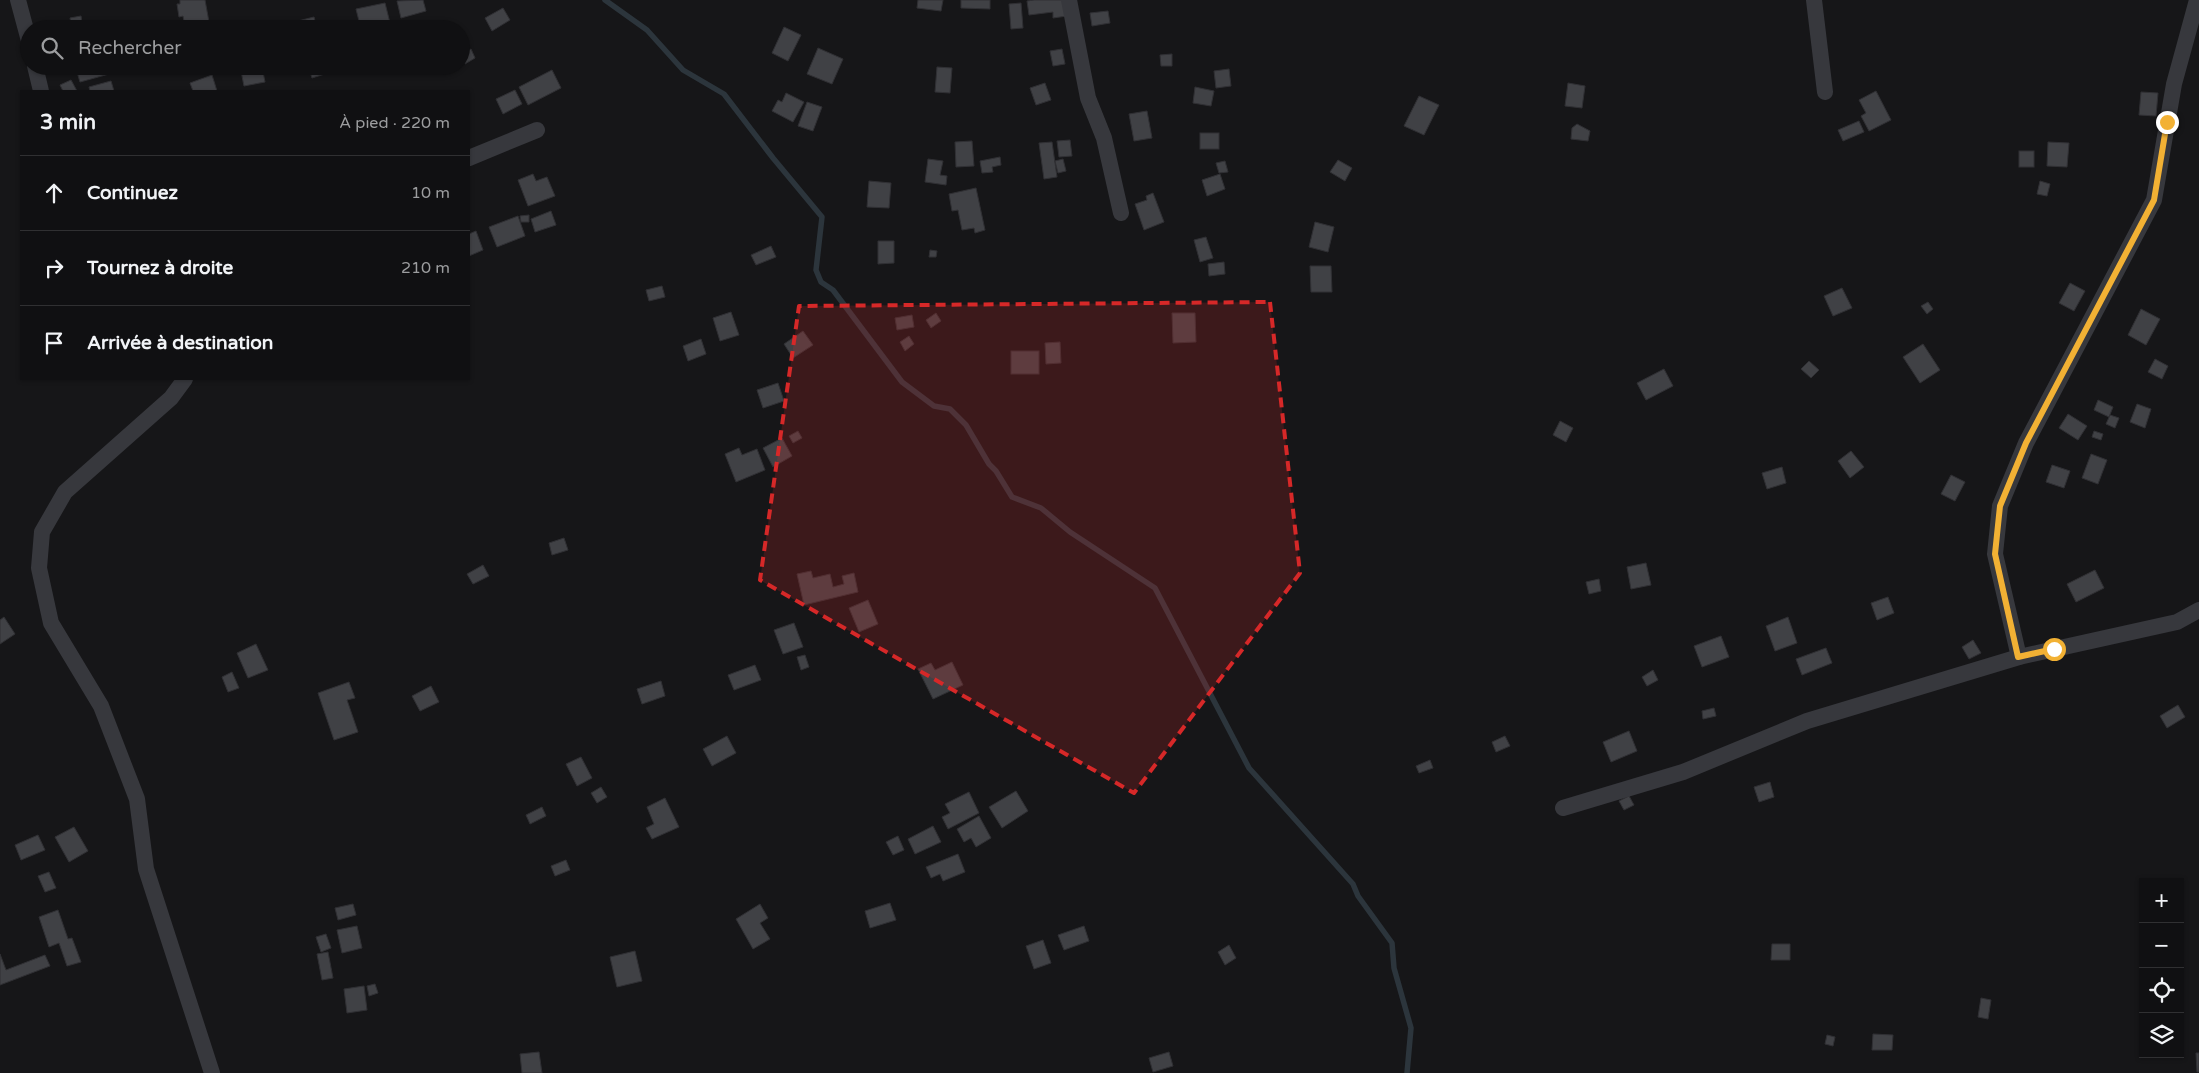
<!DOCTYPE html>
<html lang="fr">
<meta charset="utf-8">
<style>
:root{--surface:#101012;--page:#1e1e20;--text:#f1f3f6;--muted:#9c9d9f;--line:#303032}
body{margin:0;font-family:"Varela Round",sans-serif;background:var(--page);color:var(--text)}
.controls{position:absolute;right:15px;bottom:15px;display:grid;overflow:hidden;border-radius:0px;box-shadow:0 1px 4px #0004}
.controls button{width:45px;height:45px;display:grid;place-items:center;padding:0;border:0;border-bottom:1px solid var(--line);background:var(--surface);color:var(--text);font:25px sans-serif}
.stop{position:absolute;width:15px;height:15px;margin:-11px;border:4px solid #f2b134;border-radius:50%;background:#fff}
.stop.end{background:#f2b134;border-color:#fff;box-shadow:0 1px 5px #0008}
.list{margin:0;padding:0;list-style:none}
h2{display:flex;justify-content:space-between;align-items:center;height:65px;margin:0;padding:0 20px;font-size:21px}
h2 small{font-size:16px;font-weight:400;color:var(--muted)}
.list li{display:grid;grid-template-columns:32px 1fr auto;gap:15px;align-items:center;box-sizing:border-box;height:75px;padding:0 20px;border-top:1px solid var(--line)}
.list b{display:block;font-size:19px;white-space:nowrap}
.list em{font-size:16px;font-style:normal;color:var(--muted)}
.icon{flex:none;width:28px;height:28px;fill:none;stroke:currentColor;stroke-width:2;stroke-linecap:round;stroke-linejoin:round}
.map{position:relative;flex:none;width:2199px;height:1073px;overflow:hidden}
.search{position:absolute;background:var(--surface);box-shadow:0 1px 4px #0004;left:20px;top:20px;width:450px;height:55px;display:flex;align-items:center;gap:12px;box-sizing:border-box;padding:0 18px;border-radius:28px;color:var(--muted);font-size:19px}
.panel{position:absolute;background:var(--surface);box-shadow:0 1px 4px #0004;left:20px;top:90px;width:450px;height:290px;border-radius:0px}
.map>svg:first-child{display:block}
.lines{fill:none;stroke-linecap:round;stroke-linejoin:round}
.stream{stroke:#2c353c;stroke-width:5.5}
.building{fill:#404145;stroke:#303034}
.minor{stroke:#37383d;stroke-width:16}
.route{stroke:#f2b134;stroke-width:6}
.marked{fill:#d62828;fill-opacity:0.2;stroke:#d62828;stroke-width:4;stroke-dasharray:10 6;stroke-linejoin:round}
</style>
<div class="map">
<svg width="2199" height="1073" viewBox="0 0 2199 1073">
<rect width="100%" height="100%" fill="#161618"/>
<g class="lines">
<!-- stream -->
<path class="stream" d="M 605,0 L 647,30 L 683,70 L 724,94 L 773,158 L 822,217 L 816,270 L 821,282 L 833,290 L 902,382 L 934,406 L 950,409 L 966,425 L 989,464 L 996,471 L 1012,497 L 1041,508 L 1070,532 L 1155,588 L 1249,768 L 1353,884 L 1358,896 L 1392,943 L 1394,968 L 1411,1028 L 1407,1073"/>
</g>
<!-- building -->
<g class="building">
<path d="M 180,0 L 205,0 L 209,22 L 185,27 L 183,16 L 179,17 L 177,4 L 180,4 Z"/>
<path d="M 423,0 L 426,11 L 401,18 L 397,1 Z"/>
<path d="M 918,0 L 943,0 L 941,11 L 917,8 Z"/>
<path d="M 961,0 L 990,0 L 990,9 L 961,8 Z"/>
<path d="M 1034,0 L 1065,0 L 1067,16 L 1053,18 L 1053,12 L 1029,15 L 1027,1 Z"/>
<path d="M 385,3 L 390,23 L 361,29 L 356,9 Z"/>
<path d="M 1021,3 L 1023,28 L 1011,29 L 1009,4 Z"/>
<path d="M 503,8 L 510,20 L 492,31 L 485,18 Z"/>
<path d="M 1108,11 L 1110,23 L 1092,26 L 1090,13 Z"/>
<path d="M 81,16 L 83,29 L 72,29 L 70,18 Z"/>
<path d="M 314,17 L 317,29 L 300,29 L 298,21 Z"/>
<path d="M 784,27 L 801,35 L 788,61 L 772,53 Z"/>
<path d="M 818,48 L 843,59 L 832,84 L 807,74 Z"/>
<path d="M 471,49 L 475,58 L 465,64 L 461,55 Z"/>
<path d="M 1062,49 L 1065,64 L 1053,66 L 1050,51 Z"/>
<path d="M 1172,54 L 1172,66 L 1161,66 L 1160,55 Z"/>
<path d="M 99,66 L 119,66 L 120,71 L 80,82 L 77,72 Z"/>
<path d="M 263,66 L 282,66 L 283,70 L 265,74 Z"/>
<path d="M 308,66 L 326,66 L 328,73 L 312,78 Z"/>
<path d="M 262,67 L 265,82 L 244,86 L 241,71 Z"/>
<path d="M 937,67 L 952,68 L 950,93 L 935,92 Z"/>
<path d="M 1229,69 L 1231,86 L 1216,88 L 1214,71 Z"/>
<path d="M 552,70 L 561,88 L 528,105 L 519,87 Z"/>
<path d="M 212,75 L 217,91 L 193,91 L 190,83 Z"/>
<path d="M 71,80 L 77,91 L 63,91 L 60,85 Z"/>
<path d="M 111,81 L 114,91 L 90,91 L 89,87 Z"/>
<path d="M 1045,83 L 1051,100 L 1036,105 L 1030,88 Z"/>
<path d="M 1568,83 L 1585,86 L 1582,108 L 1565,106 Z"/>
<path d="M 1195,87 L 1214,91 L 1211,106 L 1193,103 Z"/>
<path d="M 515,90 L 522,104 L 503,114 L 496,99 Z"/>
<path d="M 1876,91 L 1891,120 L 1869,131 L 1861,116 L 1866,113 L 1859,100 Z"/>
<path d="M 2141,92 L 2158,93 L 2156,116 L 2139,115 Z"/>
<path d="M 786,93 L 804,102 L 793,122 L 772,111 L 778,100 L 782,102 Z"/>
<path d="M 1419,96 L 1439,105 L 1424,135 L 1404,126 Z"/>
<path d="M 807,102 L 822,107 L 813,131 L 798,126 Z"/>
<path d="M 1147,111 L 1152,138 L 1134,141 L 1129,114 Z"/>
<path d="M 1859,121 L 1864,132 L 1843,141 L 1838,130 Z"/>
<path d="M 1577,124 L 1590,131 L 1588,141 L 1571,139 L 1572,128 Z"/>
<rect x="1200" y="133" width="19" height="16"/>
<path d="M 1070,140 L 1072,156 L 1059,157 L 1057,141 Z"/>
<path d="M 972,141 L 974,166 L 956,167 L 955,142 Z"/>
<path d="M 1052,142 L 1057,177 L 1044,179 L 1039,143 Z"/>
<path d="M 2048,142 L 2069,143 L 2067,167 L 2047,166 Z"/>
<rect x="2019" y="151" width="15" height="16"/>
<path d="M 1000,157 L 1001,165 L 992,167 L 993,172 L 982,173 L 980,161 Z"/>
<path d="M 928,159 L 943,161 L 940,175 L 947,176 L 946,185 L 925,182 Z"/>
<path d="M 1063,159 L 1066,171 L 1058,173 L 1055,161 Z"/>
<path d="M 1338,160 L 1352,168 L 1345,181 L 1330,172 Z"/>
<path d="M 1225,161 L 1228,172 L 1219,173 L 1216,163 Z"/>
<path d="M 533,174 L 536,181 L 547,177 L 555,196 L 528,206 L 518,180 Z"/>
<path d="M 1220,174 L 1225,189 L 1207,196 L 1202,180 Z"/>
<path d="M 869,181 L 891,183 L 889,208 L 867,207 Z"/>
<path d="M 2040,181 L 2050,184 L 2047,196 L 2037,194 Z"/>
<path d="M 976,188 L 985,230 L 975,233 L 974,228 L 962,230 L 958,210 L 952,211 L 949,194 Z"/>
<path d="M 1153,193 L 1164,222 L 1144,230 L 1135,204 L 1147,200 L 1146,196 Z"/>
<path d="M 551,211 L 556,225 L 535,232 L 531,219 Z"/>
<path d="M 529,215 L 529,222 L 521,222 L 520,216 Z"/>
<path d="M 518,216 L 525,236 L 497,247 L 489,227 Z"/>
<path d="M 1315,222 L 1334,227 L 1328,252 L 1309,247 Z"/>
<path d="M 476,231 L 483,250 L 469,256 L 469,234 Z"/>
<path d="M 1206,237 L 1213,258 L 1200,262 L 1194,240 Z"/>
<path d="M 878,241 L 894,241 L 894,263 L 878,264 Z"/>
<path d="M 771,246 L 776,257 L 756,265 L 751,255 Z"/>
<path d="M 930,250 L 937,251 L 936,257 L 929,257 Z"/>
<path d="M 1224,262 L 1225,274 L 1209,276 L 1208,264 Z"/>
<path d="M 1310,266 L 1331,266 L 1332,292 L 1311,292 Z"/>
<path d="M 2070,283 L 2085,291 L 2074,311 L 2059,303 Z"/>
<path d="M 662,286 L 665,297 L 649,301 L 646,290 Z"/>
<path d="M 1842,288 L 1852,308 L 1833,316 L 1824,296 Z"/>
<path d="M 1928,302 L 1933,309 L 1927,314 L 1921,306 Z"/>
<path d="M 2141,309 L 2160,319 L 2146,345 L 2128,335 Z"/>
<path d="M 731,312 L 739,335 L 720,341 L 713,318 Z"/>
<path d="M 936,313 L 941,321 L 931,328 L 926,320 Z"/>
<path d="M 1172,313 L 1195,313 L 1196,342 L 1173,343 Z"/>
<path d="M 912,315 L 914,327 L 897,330 L 895,318 Z"/>
<path d="M 803,331 L 813,345 L 793,358 L 784,344 Z"/>
<path d="M 909,336 L 914,344 L 905,351 L 900,342 Z"/>
<path d="M 701,339 L 706,354 L 688,361 L 683,346 Z"/>
<path d="M 1060,342 L 1061,363 L 1046,364 L 1045,343 Z"/>
<path d="M 1923,344 L 1940,370 L 1920,383 L 1903,357 Z"/>
<rect x="1011" y="351" width="28" height="23"/>
<path d="M 2155,359 L 2168,366 L 2162,379 L 2148,372 Z"/>
<path d="M 1809,361 L 1819,370 L 1811,378 L 1801,369 Z"/>
<path d="M 1664,369 L 1673,386 L 1646,400 L 1637,383 Z"/>
<path d="M 778,383 L 784,401 L 763,408 L 757,390 Z"/>
<path d="M 2098,400 L 2113,407 L 2109,417 L 2094,410 Z"/>
<path d="M 2137,404 L 2151,409 L 2145,428 L 2130,422 Z"/>
<path d="M 2068,414 L 2087,426 L 2078,440 L 2059,428 Z"/>
<path d="M 2110,415 L 2119,418 L 2115,428 L 2106,424 Z"/>
<path d="M 1560,421 L 1573,428 L 1566,442 L 1553,435 Z"/>
<path d="M 798,431 L 802,438 L 793,443 L 789,436 Z"/>
<path d="M 2094,431 L 2103,434 L 2101,440 L 2092,437 Z"/>
<path d="M 782,438 L 792,456 L 773,467 L 763,448 Z"/>
<path d="M 739,448 L 742,455 L 757,449 L 765,470 L 736,482 L 725,454 Z"/>
<path d="M 1851,451 L 1864,467 L 1850,478 L 1838,461 Z"/>
<path d="M 2091,454 L 2107,460 L 2098,484 L 2082,478 Z"/>
<path d="M 2052,465 L 2070,471 L 2064,488 L 2046,482 Z"/>
<path d="M 1782,467 L 1786,483 L 1767,489 L 1762,473 Z"/>
<path d="M 1951,475 L 1965,482 L 1955,501 L 1941,494 Z"/>
<path d="M 564,538 L 568,550 L 552,555 L 549,543 Z"/>
<path d="M 1646,563 L 1651,585 L 1631,589 L 1627,567 Z"/>
<path d="M 483,565 L 489,576 L 473,584 L 467,574 Z"/>
<path d="M 2095,570 L 2104,588 L 2076,602 L 2067,584 Z"/>
<path d="M 811,571 L 813,578 L 830,574 L 833,587 L 844,584 L 842,576 L 854,573 L 858,592 L 804,605 L 797,574 Z"/>
<path d="M 1599,579 L 1601,591 L 1589,594 L 1586,582 Z"/>
<path d="M 1888,597 L 1894,613 L 1877,620 L 1871,603 Z"/>
<path d="M 868,600 L 878,624 L 859,632 L 849,608 Z"/>
<path d="M 4,617 L 15,634 L 0,644 L 0,620 Z"/>
<path d="M 1788,617 L 1797,643 L 1775,651 L 1766,626 Z"/>
<path d="M 794,623 L 803,647 L 783,654 L 774,630 Z"/>
<path d="M 1721,636 L 1729,657 L 1702,667 L 1694,646 Z"/>
<path d="M 1973,640 L 1981,653 L 1969,659 L 1962,647 Z"/>
<path d="M 256,644 L 268,670 L 248,678 L 237,653 Z"/>
<path d="M 1826,648 L 1832,663 L 1802,675 L 1796,659 Z"/>
<path d="M 805,655 L 809,667 L 801,670 L 797,657 Z"/>
<path d="M 952,662 L 963,685 L 933,699 L 918,669 L 931,663 L 935,670 Z"/>
<path d="M 755,665 L 761,680 L 734,690 L 728,675 Z"/>
<path d="M 1653,670 L 1658,680 L 1647,686 L 1642,677 Z"/>
<path d="M 232,672 L 239,688 L 228,692 L 222,677 Z"/>
<path d="M 661,681 L 665,696 L 642,704 L 637,689 Z"/>
<path d="M 349,682 L 355,698 L 347,700 L 358,732 L 334,740 L 318,693 Z"/>
<path d="M 431,686 L 439,702 L 420,711 L 412,696 Z"/>
<path d="M 2178,705 L 2185,717 L 2167,728 L 2160,716 Z"/>
<path d="M 1714,708 L 1716,716 L 1703,719 L 1702,711 Z"/>
<path d="M 1629,731 L 1637,751 L 1611,762 L 1603,742 Z"/>
<path d="M 727,736 L 736,753 L 712,766 L 703,749 Z"/>
<path d="M 1505,736 L 1510,746 L 1496,752 L 1492,742 Z"/>
<path d="M 581,757 L 592,778 L 577,786 L 566,764 Z"/>
<path d="M 1430,760 L 1433,768 L 1419,773 L 1416,766 Z"/>
<path d="M 1770,782 L 1774,797 L 1759,802 L 1754,787 Z"/>
<path d="M 601,787 L 607,797 L 597,803 L 591,793 Z"/>
<path d="M 1016,791 L 1028,811 L 1002,828 L 989,807 Z"/>
<path d="M 969,792 L 979,813 L 948,829 L 942,817 L 950,813 L 945,804 Z"/>
<path d="M 1629,796 L 1634,805 L 1624,810 L 1619,801 Z"/>
<path d="M 665,798 L 679,827 L 652,839 L 646,828 L 654,824 L 647,807 Z"/>
<path d="M 542,807 L 546,816 L 530,824 L 526,815 Z"/>
<path d="M 979,816 L 991,838 L 976,847 L 971,838 L 964,842 L 957,829 Z"/>
<path d="M 933,826 L 941,842 L 915,854 L 908,839 Z"/>
<path d="M 74,827 L 88,851 L 69,862 L 55,837 Z"/>
<path d="M 38,835 L 45,850 L 21,860 L 15,845 Z"/>
<path d="M 898,836 L 904,850 L 893,855 L 886,842 Z"/>
<path d="M 958,854 L 965,872 L 943,881 L 940,874 L 931,878 L 926,867 Z"/>
<path d="M 566,860 L 570,870 L 555,876 L 551,866 Z"/>
<path d="M 49,872 L 56,888 L 45,892 L 38,876 Z"/>
<path d="M 890,903 L 896,920 L 870,928 L 865,911 Z"/>
<path d="M 353,904 L 356,915 L 338,920 L 335,908 Z"/>
<path d="M 760,904 L 768,918 L 760,923 L 770,939 L 753,949 L 736,919 Z"/>
<path d="M 58,910 L 68,939 L 72,938 L 81,962 L 67,966 L 59,943 L 49,947 L 39,917 Z"/>
<path d="M 357,926 L 362,948 L 342,953 L 337,930 Z"/>
<path d="M 1084,926 L 1089,941 L 1064,950 L 1058,935 Z"/>
<path d="M 326,934 L 331,948 L 321,952 L 316,937 Z"/>
<path d="M 1043,940 L 1051,963 L 1034,969 L 1026,946 Z"/>
<path d="M 1772,944 L 1790,944 L 1790,960 L 1771,960 Z"/>
<path d="M 1229,945 L 1236,958 L 1225,965 L 1218,952 Z"/>
<path d="M 635,951 L 642,981 L 617,987 L 610,957 Z"/>
<path d="M 328,952 L 333,978 L 322,980 L 317,954 Z"/>
<path d="M 0,954 L 6,970 L 45,955 L 50,966 L 0,985 Z"/>
<path d="M 375,984 L 378,993 L 369,996 L 367,986 Z"/>
<path d="M 364,986 L 367,1010 L 347,1013 L 344,989 Z"/>
<path d="M 1981,998 L 1991,1000 L 1988,1019 L 1978,1017 Z"/>
<path d="M 1873,1034 L 1893,1035 L 1892,1050 L 1872,1050 Z"/>
<path d="M 1827,1035 L 1835,1037 L 1833,1046 L 1825,1044 Z"/>
<path d="M 539,1052 L 542,1073 L 522,1073 L 520,1054 Z"/>
<path d="M 1169,1052 L 1173,1066 L 1153,1072 L 1149,1058 Z"/>
<path d="M 2196,1053 L 2199,1053 L 2199,1072 L 2197,1072 Z"/>
</g>
<g class="lines">
<!-- minor -->
<g class="minor">
<path d="M 18,0 L 29,41"/>
<path d="M 1069,0 L 1088,98 L 1104,138 L 1121,213"/>
<path d="M 1814,0 L 1825,92"/>
<path d="M 35,66 L 41,91"/>
<path d="M 469,158 L 537,130"/>
<path d="M 185,379 L 171,398 L 65,492 L 42,532 L 39,568 L 51,623 L 101,706 L 137,799 L 146,869 L 212,1073"/>
<path d="M 2019,657 L 1995,554 L 2000,506 L 2026,443 L 2154,200 L 2174,84 L 2197,0"/>
<path d="M 1563,808 L 1683,772 L 1807,721 L 2019,657 L 2177,622 L 2199,610"/>
</g>
</g>
<g class="lines">
<!-- route -->
<path class="route" d="M 2054,649 L 2018,657 L 1995,554 L 2000,506 L 2026,443 L 2154,200 L 2167,122"/>
</g>
<!-- marked area -->
<path class="marked" d="M 1270,302 L 1300,573 L 1134,793 L 760,580 L 799,306 Z"/>
</svg>
<div class="controls">
<button>+</button>
<button>−</button>
<button><svg class="icon" aria-label="locate" viewBox="0 0 24 24"><circle cx="12" cy="12" r="6"/><path d="M12 2v4M12 18v4M2 12h4M18 12h4"/></svg></button>
<button><svg class="icon" aria-label="layers" viewBox="0 0 24 24"><path d="M12 4l9 5-9 5-9-5zM3 14l9 5 9-5"/></svg></button>
</div>
<div class="stop" style="left:2054px;top:649px"></div>
<div class="stop end" style="left:2167px;top:122px"></div>
<div class="search"><svg class="icon" aria-label="search" viewBox="0 0 24 24"><circle cx="10" cy="10" r="6"/><path d="M15 15l6 6"/></svg>Rechercher</div>
<section class="panel">
<h2>3 min<small>À pied · 220 m</small></h2>
<ul class="list">
<li><svg class="icon" aria-label="ahead" viewBox="0 0 24 24"><path d="M12 20V5M6 11l6-6 6 6"/></svg><div><b>Continuez</b></div><em>10 m</em></li>
<li><svg class="icon" aria-label="right" viewBox="0 0 24 24"><path d="M7 20v-9h11M14 6l5 5-5 5"/></svg><div><b>Tournez à droite</b></div><em>210 m</em></li>
<li><svg class="icon" aria-label="arrive" viewBox="0 0 24 24"><path d="M6 21V4h12l-3 4 3 4H6"/></svg><div><b>Arrivée à destination</b></div></li>
</ul>
</section>
</div>
